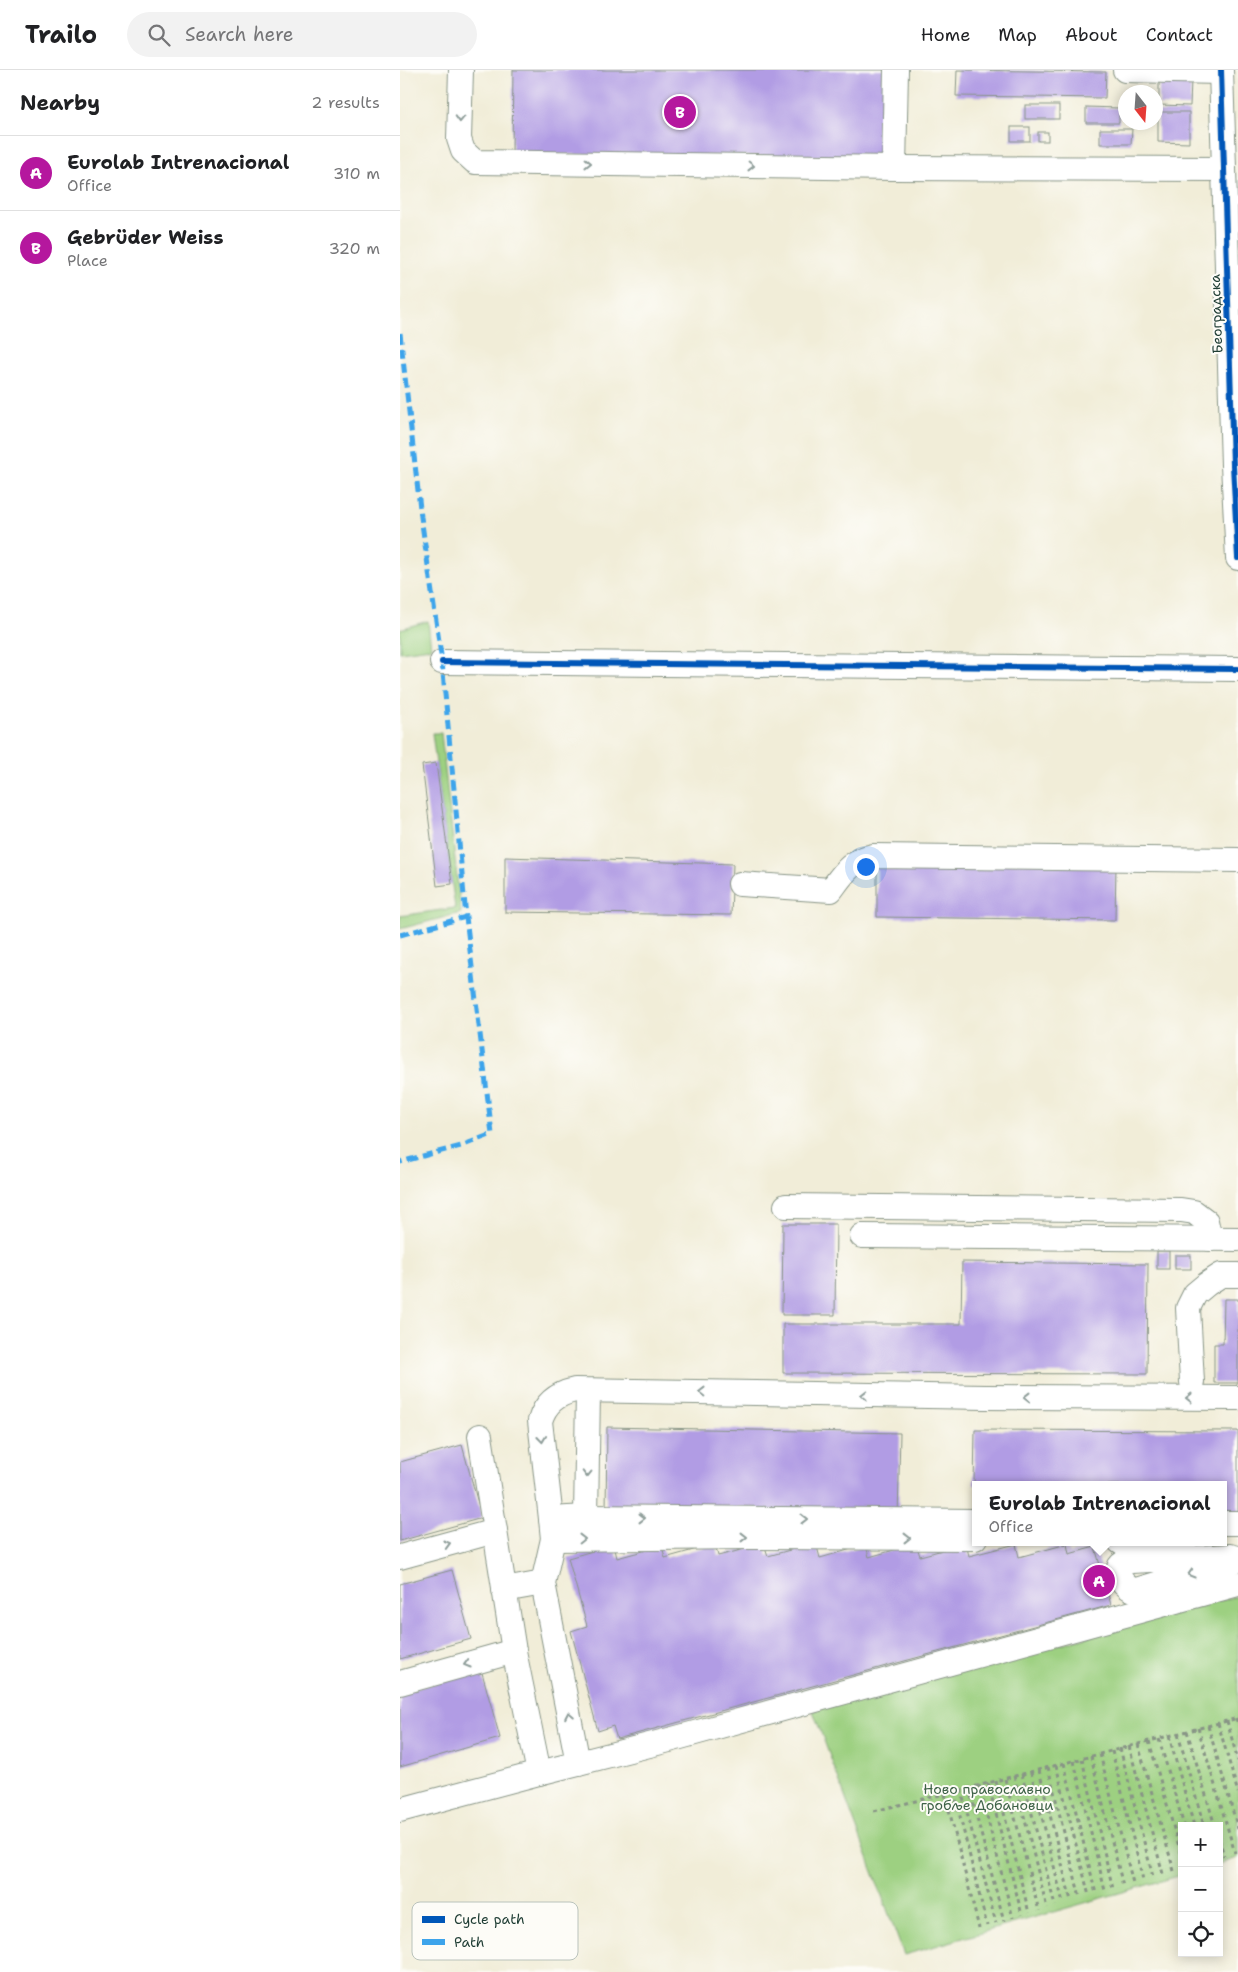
<!DOCTYPE html>
<meta charset="utf-8">
<style>
:root{--surface:#fff;--page:#f2f2f2;--text:#202124;--muted:#757577;--line:#e0e0e0;--accent:#b5179e}
body{margin:0;font-family:"Shantell Sans",sans-serif;background:var(--page);color:var(--text)}
.controls{position:absolute;right:15px;bottom:15px;display:grid;overflow:hidden;border-radius:0px;box-shadow:0 2px 12px #0003}
.controls button{width:45px;height:45px;display:grid;place-items:center;padding:0;border:0;border-bottom:1px solid var(--line);background:var(--surface);color:var(--text);font:25px sans-serif}
.compass{position:absolute;left:718px;top:15px;width:45px;height:45px;border-radius:50%;background:var(--surface);box-shadow:0 2px 12px #0003;rotate:163deg}
.you{position:absolute;left:465px;top:796px;width:18px;height:18px;margin:-12px;border:4px solid #fff;border-radius:50%;background:#1a73e8;box-shadow:0 0 0 8px #1a73e833}
.badge{display:grid;place-items:center;width:32px;height:32px;border-radius:50%;background:var(--accent);color:#fff;font-size:16px;font-weight:700}
.pin{position:absolute;translate:-50% -50%;border:2px solid #fff;box-shadow:0 1px 5px #0006}
.popup{position:absolute;left:572px;top:1411px;width:255px;height:65px;box-sizing:border-box;display:grid;place-content:center;border-radius:0px;background:var(--surface);filter:drop-shadow(0 1px 4px #0005);font-size:16px;white-space:nowrap;color:var(--muted)}
.popup b{font-size:19px;color:var(--text)}
.popup::after{content:'';position:absolute;left:50%;top:100%;margin-left:-10px;border:10px solid transparent;border-top-color:var(--surface)}
.list{margin:0;padding:0;list-style:none}
h2{display:flex;justify-content:space-between;align-items:center;height:65px;margin:0;padding:0 20px;font-size:21px}
h2 small{font-size:16px;font-weight:400;color:var(--muted)}
.list li{display:grid;grid-template-columns:32px 1fr auto;gap:15px;align-items:center;box-sizing:border-box;height:75px;padding:0 20px;border-top:1px solid var(--line)}
.list b{display:block;font-size:19px;white-space:nowrap}
.list p{margin:0;font-size:16px;white-space:nowrap;color:var(--muted)}
.list em{font-size:16px;font-style:normal;color:var(--muted)}
.icon{flex:none;width:28px;height:28px;fill:none;stroke:currentColor;stroke-width:2;stroke-linecap:round;stroke-linejoin:round}
.map{position:relative;flex:none;width:838px;height:1902px;overflow:hidden}
header{display:flex;align-items:center;gap:30px;box-sizing:border-box;height:70px;padding:0 25px;background:var(--surface);border-bottom:1px solid var(--line)}
header strong{font-size:24px}
nav{display:flex;gap:28px;margin-inline-start:auto;font-size:18px}
.search{width:350px;height:45px;background:var(--page);display:flex;align-items:center;gap:12px;box-sizing:border-box;padding:0 18px;border-radius:28px;color:var(--muted);font-size:19px}
main{display:flex}
aside{flex:1;background:var(--surface)}
.map>svg:first-child{display:block}
.green{fill:#9dd081;stroke:#5e865a}
.building{fill:#b19ce4}
.lines{fill:none;stroke-linecap:round;stroke-linejoin:round}
.minor-casing{stroke:#889586;stroke-width:26}
.path{stroke:#889586;stroke-width:3;stroke-dasharray:4 4;stroke-linecap:butt}
.minor{stroke:#fff;stroke-width:24}
.quiet{stroke:#3da4eb;stroke-width:5;stroke-dasharray:10 5;stroke-linecap:butt}
.cycleway-casing{stroke:#fdfcf7;stroke-width:9}
.cycleway{stroke:#0057b8;stroke-width:6}
.oneway{stroke:#8f9e9a}
.labels{text-anchor:middle;stroke-width:4;stroke-linejoin:round;paint-order:stroke}
.street-label{font-size:14px;fill:#1f3d34;stroke:#fdfcf7}
.park-label{font-size:14px;fill:#3e6247;stroke:#fdfcf7}
.key{fill:#fdfcf7;stroke:#bac3bc;stroke-width:1}
.key-label{font-size:14px;fill:#1f3d34}
</style>
<header>
<strong>Trailo</strong>
<div class="search"><svg class="icon" aria-label="search" viewBox="0 0 24 24"><circle cx="10" cy="10" r="6"/><path d="M15 15l6 6"/></svg>Search here</div>
<nav><a>Home</a><a>Map</a><a>About</a><a>Contact</a></nav>
</header>
<main>
<aside>
<h2>Nearby<small>2 results</small></h2>
<ul class="list">
<li><span class="badge">A</span><div><b>Eurolab Intrenacional</b><p>Office</p></div><em>310 m</em></li>
<li><span class="badge">B</span><div><b>Gebrüder Weiss</b><p>Place</p></div><em>320 m</em></li>
</ul>
</aside>
<div class="map">
<svg width="838" height="1902" viewBox="0 0 838 1902">
<rect width="100%" height="100%" fill="#fdfcf7"/>
<filter id="ink" filterUnits="userSpaceOnUse"><feTurbulence type="fractalNoise" baseFrequency=".02" numOctaves="2"/><feDisplacementMap in="SourceGraphic" scale="10" xChannelSelector="R" yChannelSelector="G"/><feConvolveMatrix kernelMatrix="1 2 1 2 8 2 1 2 1" color-interpolation-filters="sRGB"/></filter>
<filter id="wash" filterUnits="userSpaceOnUse"><feTurbulence type="fractalNoise" baseFrequency=".0096" numOctaves="4" result="noise"/><feDisplacementMap in="SourceGraphic" scale="20" xChannelSelector="R" yChannelSelector="G"/><feGaussianBlur stdDeviation="1.12" result="paint"/><feColorMatrix in="noise" values="0 0 0 0 0 0 0 0 0 0 0 0 0 0 0 0 0 1.4 0 .05"/><feComposite in="paint" operator="in"/></filter>
<g filter="url(#wash)">
<rect width="100%" height="100%" fill="#f1edd8"/>
<!-- green -->
<g class="green">
<path d="M 28,551 L 31,578 L 0,582 L 0,559 Z"/>
<path d="M 32,663 L 41,663 L 61,843 L 0,859 L 0,846 L 55,838 Z"/>
<path d="M 838,1526 L 838,1788 L 819,1794 L 819,1756 L 782,1756 L 782,1805 L 504,1885 L 413,1641 Z"/>
</g>
<g id="blocks">
<!-- building -->
<g class="building">
<path d="M 113,0 L 487,0 L 486,80 L 482,85 L 476,87 L 112,84 Z"/>
<path d="M 557,0 L 706,2 L 705,28 L 556,26 Z"/>
<path d="M 759,9 L 791,10 L 790,36 L 759,35 Z"/>
<rect x="625" y="35" width="34" height="14"/>
<path d="M 686,37 L 719,38 L 719,53 L 686,53 Z"/>
<path d="M 758,42 L 789,42 L 789,73 L 758,72 Z"/>
<rect x="611" y="57" width="19" height="14"/>
<path d="M 700,59 L 732,59 L 731,74 L 700,74 Z"/>
<rect x="638" y="62" width="10" height="9"/>
<path d="M 36,693 L 52,814 L 37,816 L 22,695 Z"/>
<path d="M 105,787 L 333,794 L 331,845 L 105,842 Z"/>
<path d="M 477,792 L 716,794 L 715,850 L 477,847 Z"/>
<path d="M 383,1154 L 436,1154 L 435,1245 L 382,1245 Z"/>
<rect x="757" y="1181" width="12" height="18"/>
<rect x="775" y="1185" width="16" height="14"/>
<path d="M 562,1192 L 748,1194 L 747,1304 L 383,1303 L 383,1254 L 561,1254 Z"/>
<path d="M 824,1229 L 838,1229 L 838,1313 L 814,1313 L 814,1274 L 823,1274 Z"/>
<path d="M 207,1357 L 500,1363 L 498,1448 L 206,1442 Z"/>
<path d="M 575,1360 L 838,1361 L 838,1446 L 823,1446 L 823,1415 L 574,1415 Z"/>
<path d="M 62,1375 L 82,1448 L 0,1471 L 0,1392 Z"/>
<path d="M 416,1473 L 420,1488 L 466,1475 L 469,1487 L 516,1474 L 520,1486 L 566,1474 L 569,1486 L 616,1474 L 619,1487 L 667,1474 L 669,1484 L 695,1477 L 711,1535 L 217,1669 L 213,1656 L 198,1661 L 171,1561 L 187,1556 L 168,1488 L 214,1475 L 217,1488 L 262,1476 L 265,1488 L 315,1474 L 318,1486 L 364,1474 L 368,1486 Z"/>
<path d="M 52,1500 L 71,1569 L 0,1589 L 0,1514 Z"/>
<path d="M 81,1599 L 100,1668 L 0,1697 L 0,1623 Z"/>
</g>
</g>
</g>
<g filter="url(#ink)">
<use href="#blocks" fill-opacity="0" stroke="#889586" stroke-width="1"/>
<g class="lines">
<!-- minor casing -->
<g class="minor-casing">
<g id="minor">
<path d="M 61,0 L 59,69 L 63,81 L 75,92 L 494,98 L 823,99"/>
<path d="M 725,0 L 821,2"/>
<path d="M 821,0 L 833,395 L 838,488"/>
<path d="M 494,98 L 496,0"/>
<path d="M 42,592 L 838,599"/>
<path d="M 340,814 L 431,820 C 443,804 452,789 474,786 L 838,790"/>
<path d="M 386,1136 L 781,1140 L 794,1142 L 806,1151 L 810,1169"/>
<path d="M 462,1166 L 838,1169"/>
<path d="M 792,1312 L 788,1238 L 795,1224 L 807,1214 L 821,1205 L 838,1205"/>
<path d="M 80,1366 L 114,1581 L 139,1703"/>
<path d="M 186,1447 L 188,1321"/>
<path d="M 151,1449 L 153,1469 L 350,1467 L 575,1468"/>
<path d="M 575,1451 L 186,1447 L 151,1449 L 140,1351 C 145,1333 157,1324 175,1320 L 585,1327 L 838,1328"/>
<path d="M 823,1453 L 838,1453"/>
<path d="M 153,1469 L 143,1513 L 178,1693"/>
<path d="M 720,1472 L 784,1475"/>
<path d="M 0,1487 L 95,1461"/>
<path d="M 838,1488 L 830,1486 L 731,1491 C 729,1492 726,1492 723,1493 C 711,1500 725,1520 736,1520 L 838,1490"/>
<path d="M 104,1520 L 143,1513"/>
<path d="M 0,1613 L 114,1581"/>
<path d="M 0,1740 L 139,1703 L 273,1669 L 838,1514"/>
</g>
</g>
<!-- path -->
<g class="path">
<path d="M 836,1648 L 838,1655"/>
<path d="M 827,1651 L 838,1691"/>
<path d="M 818,1653 L 838,1723"/>
<path d="M 808,1656 L 838,1759"/>
<path d="M 798,1658 L 835,1783"/>
<path d="M 787,1661 L 815,1756"/>
<path d="M 778,1664 L 804,1756"/>
<path d="M 769,1666 L 794,1756"/>
<path d="M 759,1669 L 784,1756"/>
<path d="M 749,1671 L 782,1787"/>
<path d="M 738,1674 L 774,1801"/>
<path d="M 729,1676 L 763,1804"/>
<path d="M 720,1678 L 753,1807"/>
<path d="M 712,1681 L 743,1810"/>
<path d="M 700,1684 L 733,1813"/>
<path d="M 691,1686 L 723,1816"/>
<path d="M 682,1689 L 713,1819"/>
<path d="M 674,1691 L 705,1821"/>
<path d="M 664,1693 L 696,1824"/>
<path d="M 656,1695 L 689,1826"/>
<path d="M 648,1697 L 680,1828"/>
<path d="M 639,1700 L 671,1831"/>
<path d="M 631,1702 L 663,1833"/>
<path d="M 622,1704 L 655,1836"/>
<path d="M 614,1706 L 647,1838"/>
<path d="M 605,1709 L 639,1841"/>
<path d="M 596,1711 L 629,1843"/>
<path d="M 588,1713 L 622,1845"/>
<path d="M 579,1715 L 613,1848"/>
<path d="M 569,1718 L 604,1851"/>
<path d="M 561,1720 L 596,1853"/>
<path d="M 554,1722 L 587,1856"/>
<path d="M 545,1724 L 579,1858"/>
<path d="M 474,1741 L 561,1720 L 838,1648"/>
<path d="M 819,1769 L 824,1786"/>
</g>
<!-- minor -->
<use href="#minor" class="minor"/>
<!-- quiet -->
<g class="quiet">
<path d="M 0,263 L 21,447 L 42,592 L 66,847 L 92,1064 L 61,1076 L 0,1092"/>
<path d="M 0,865 L 66,847"/>
</g>
<!-- cycleway casing -->
<g class="cycleway-casing">
<g id="cycleway">
<path d="M 821,0 L 833,395 L 838,488"/>
<path d="M 42,592 L 838,599"/>
</g>
</g>
<!-- cycleway -->
<use href="#cycleway" class="cycleway"/>
</g>
<!-- one-way arrows -->
<defs><path id="oneway-chevron" d="M-2-3.5L2.5 0L-2 3.5" fill="none" stroke-width="1.6" stroke-linecap="round" stroke-linejoin="round" transform="scale(1.25)"/></defs>
<g class="oneway">
<use href="#oneway-chevron" transform="translate(60 49) rotate(92)"/>
<use href="#oneway-chevron" transform="translate(188 93) rotate(1)"/>
<use href="#oneway-chevron" transform="translate(351 96) rotate(1)"/>
<use href="#oneway-chevron" transform="translate(302 1322) rotate(-179)"/>
<use href="#oneway-chevron" transform="translate(464 1325) rotate(-179)"/>
<use href="#oneway-chevron" transform="translate(627 1327) rotate(-180)"/>
<use href="#oneway-chevron" transform="translate(789 1328) rotate(-180)"/>
<use href="#oneway-chevron" transform="translate(142 1369) rotate(84)"/>
<use href="#oneway-chevron" transform="translate(187 1404) rotate(91)"/>
<use href="#oneway-chevron" transform="translate(242 1448)"/>
<use href="#oneway-chevron" transform="translate(404 1449)"/>
<use href="#oneway-chevron" transform="translate(344 1467)"/>
<use href="#oneway-chevron" transform="translate(507 1468)"/>
<use href="#oneway-chevron" transform="translate(182 1469) rotate(-1)"/>
<use href="#oneway-chevron" transform="translate(47 1474) rotate(-16)"/>
<use href="#oneway-chevron" transform="translate(791 1504) rotate(164)"/>
<use href="#oneway-chevron" transform="translate(67 1594) rotate(164)"/>
<use href="#oneway-chevron" transform="translate(169 1645) rotate(-101)"/>
</g>
</g>
<g class="labels">
<!-- street labels -->
<g class="street-label">
<text transform="translate(816 244) rotate(-92)" y="5">Београдска</text>
</g>
<!-- park labels -->
<g class="park-label">
<text x="587" y="1724">Ново православно<tspan x="587" dy="16">гробље Добановци</tspan></text>
</g>
</g>
<!-- legend -->
<rect x="12" y="1832" width="166" height="58" rx="8" class="key"/>
<rect x="22" y="1846" width="23" height="7" fill="#0057b8"/>
<rect x="22" y="1869" width="23" height="6" fill="#3da4eb"/>
<g class="key-label">
<text x="54" y="1854">Cycle path</text>
<text x="54" y="1877">Path</text>
</g>
</svg>
<div class="controls">
<button>+</button>
<button>−</button>
<button><svg class="icon" aria-label="locate" viewBox="0 0 24 24"><circle cx="12" cy="12" r="6"/><path d="M12 2v4M12 18v4M2 12h4M18 12h4"/></svg></button>
</div>
<svg class="compass" viewBox="-18 -18 36 36"><path d="M0-13l5 13h-10z" fill="#e53935"/><path d="M0 13l5-13h-10z" fill="#757577"/></svg>
<div class="you"></div>
<div class="pin badge" style="left:699px;top:1511px">A</div>
<div class="popup"><b>Eurolab Intrenacional</b>Office</div>
<div class="pin badge" style="left:280px;top:42px">B</div>
</div>
</main>
